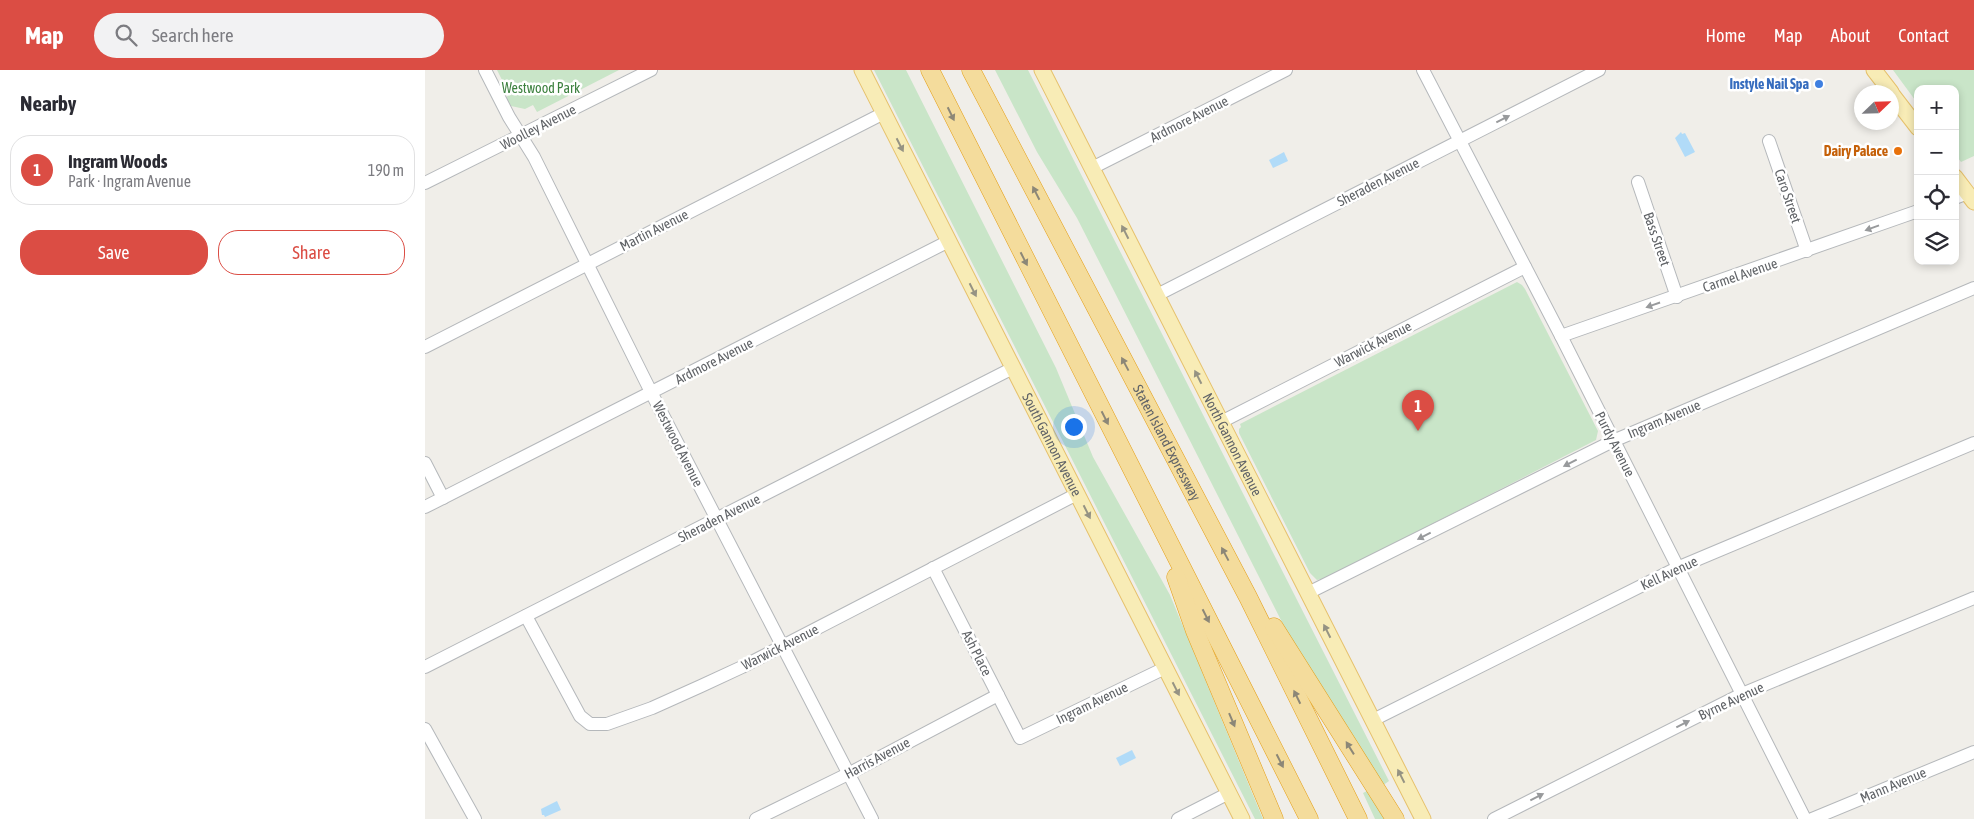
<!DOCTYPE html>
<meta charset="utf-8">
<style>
:root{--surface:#fff;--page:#f2f2f3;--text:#2b2b33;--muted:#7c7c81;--line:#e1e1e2;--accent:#db4d44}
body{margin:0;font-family:"Asap Condensed",sans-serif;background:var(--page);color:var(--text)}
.controls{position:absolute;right:15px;top:15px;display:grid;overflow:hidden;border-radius:10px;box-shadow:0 2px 8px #0003}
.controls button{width:45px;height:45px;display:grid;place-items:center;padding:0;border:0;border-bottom:1px solid var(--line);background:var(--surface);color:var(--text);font:25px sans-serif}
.compass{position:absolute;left:1429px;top:15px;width:45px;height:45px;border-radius:50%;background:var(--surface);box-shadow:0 2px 8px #0003;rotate:67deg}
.you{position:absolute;left:648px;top:356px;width:18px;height:18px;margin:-12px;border:4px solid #fff;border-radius:50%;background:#1a73e8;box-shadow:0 0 0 8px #1a73e833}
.badge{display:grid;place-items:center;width:32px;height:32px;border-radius:50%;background:var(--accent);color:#fff;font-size:16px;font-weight:700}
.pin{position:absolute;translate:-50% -41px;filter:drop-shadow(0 1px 2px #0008)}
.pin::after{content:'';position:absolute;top:26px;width:18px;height:15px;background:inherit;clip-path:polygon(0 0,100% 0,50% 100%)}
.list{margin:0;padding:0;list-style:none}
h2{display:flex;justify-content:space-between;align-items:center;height:65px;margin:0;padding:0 20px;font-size:21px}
h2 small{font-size:16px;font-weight:400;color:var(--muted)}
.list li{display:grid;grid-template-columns:32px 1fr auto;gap:15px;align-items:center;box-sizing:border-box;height:70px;margin:0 10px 10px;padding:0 10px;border:1px solid var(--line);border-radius:20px}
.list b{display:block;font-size:19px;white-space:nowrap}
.list p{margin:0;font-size:16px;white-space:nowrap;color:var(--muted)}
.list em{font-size:16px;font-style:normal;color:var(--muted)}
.actions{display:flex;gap:10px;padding:15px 20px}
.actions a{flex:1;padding:11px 0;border:1px solid var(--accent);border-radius:20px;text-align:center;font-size:18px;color:var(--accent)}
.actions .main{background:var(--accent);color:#fff}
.icon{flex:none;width:28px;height:28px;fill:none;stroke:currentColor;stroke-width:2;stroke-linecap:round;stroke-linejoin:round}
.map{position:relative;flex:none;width:1549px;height:749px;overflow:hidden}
header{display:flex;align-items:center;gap:30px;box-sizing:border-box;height:70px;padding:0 25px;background:var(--accent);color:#fff}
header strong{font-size:24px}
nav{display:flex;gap:28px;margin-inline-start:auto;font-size:18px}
.search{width:350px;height:45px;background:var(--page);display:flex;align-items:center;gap:12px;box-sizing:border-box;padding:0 18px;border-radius:28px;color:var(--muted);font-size:19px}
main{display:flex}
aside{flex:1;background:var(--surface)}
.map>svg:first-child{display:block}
.green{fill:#c9e5c8}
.water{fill:#b1dbf8}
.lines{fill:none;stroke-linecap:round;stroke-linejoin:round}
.minor-casing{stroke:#b5b8bb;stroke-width:14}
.major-casing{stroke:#e6c16c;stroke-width:17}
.highway-casing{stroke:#e49e15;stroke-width:19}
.minor{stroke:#fff;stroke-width:12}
.major{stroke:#f8ecb6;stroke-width:15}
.highway{stroke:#f4dc9c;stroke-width:18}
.oneway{fill:#8c8777}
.oneway2{fill:#989a9c}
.oneway3{fill:#959383}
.shop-dot{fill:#3f7fe0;stroke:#fff;stroke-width:2}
.food-dot{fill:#e8710a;stroke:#fff;stroke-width:2}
.labels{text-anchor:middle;stroke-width:5;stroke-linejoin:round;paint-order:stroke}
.shop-label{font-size:14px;font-weight:bold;fill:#366cbe;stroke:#fff;text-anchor:end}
.park-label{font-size:14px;fill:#3d813f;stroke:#fff}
.street-label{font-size:14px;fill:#606367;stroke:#fff}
.food-label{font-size:14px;font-weight:bold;fill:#c56008;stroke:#fff;text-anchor:end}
</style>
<header>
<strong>Map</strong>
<div class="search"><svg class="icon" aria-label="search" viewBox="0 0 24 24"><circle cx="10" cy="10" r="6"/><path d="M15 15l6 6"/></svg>Search here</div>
<nav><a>Home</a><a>Map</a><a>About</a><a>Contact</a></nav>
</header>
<main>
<aside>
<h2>Nearby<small></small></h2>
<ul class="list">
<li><span class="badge">1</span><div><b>Ingram Woods</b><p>Park · Ingram Avenue</p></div><em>190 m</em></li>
</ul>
<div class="actions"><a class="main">Save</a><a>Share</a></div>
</aside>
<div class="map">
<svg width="1549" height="749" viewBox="0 0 1549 749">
<rect width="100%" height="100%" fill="#f0eee9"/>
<!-- green -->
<g class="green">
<path d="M 72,0 L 194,0 L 112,42 L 108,35 L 100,39 L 86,36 L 81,28 L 84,24 Z"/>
<path d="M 449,0 L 481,0 L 631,298 L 668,387 L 745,525 L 838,749 L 830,749 Z"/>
<path d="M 570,0 L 603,0 L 964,711 L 957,716 L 862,562 L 652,148 L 612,82 Z"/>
<path d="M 1468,0 L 1549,0 L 1549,86 L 1536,92 L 1530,84 L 1530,19 L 1493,19 L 1493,34 Z"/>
<path d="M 1092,212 L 1097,215 L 1100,219 L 1173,361 L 1171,370 L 902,508 L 892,510 L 885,503 L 814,363 L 814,359 L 816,357 L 815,354 Z"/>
<path d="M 942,721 L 962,749 L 950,749 L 938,723 Z"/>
</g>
<!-- water -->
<g class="water">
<path d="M 1256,62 L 1257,64 L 1260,63 L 1270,82 L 1260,87 L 1250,68 Z"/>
<path d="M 859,82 L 863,91 L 848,98 L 844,90 Z"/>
<path d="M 707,680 L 711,688 L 695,696 L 691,688 Z"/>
<path d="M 132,731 L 136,740 L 120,747 L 119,745 L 117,745 L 116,739 Z"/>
</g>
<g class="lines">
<!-- minor casing -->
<g class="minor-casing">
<g id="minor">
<path d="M 60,0 L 84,47 L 109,87 L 226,322 L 447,749"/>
<path d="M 998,0 L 1136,266 L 1380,749"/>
<path d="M 1344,71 L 1382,181"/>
<path d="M 667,98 L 861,0"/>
<path d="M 1213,112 L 1252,227"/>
<path d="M 0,113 L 226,0"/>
<path d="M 1530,128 L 1543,123"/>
<path d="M 732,225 L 1174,0"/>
<path d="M 1136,266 L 1493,141"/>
<path d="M 0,277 L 459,43"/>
<path d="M 796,352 L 1100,197"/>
<path d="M 0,393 L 18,428"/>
<path d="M 0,437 L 524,171"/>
<path d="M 508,498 L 595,668 L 740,598"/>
<path d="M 883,523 L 1188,371 L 1549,218"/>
<path d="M 101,546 L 155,646 L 165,654 L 182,654 L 227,638 L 276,616 L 317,597 L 652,424"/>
<path d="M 0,597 L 588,298"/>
<path d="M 948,650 L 1252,498 L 1549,373"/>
<path d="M 0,659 L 50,749"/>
<path d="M 331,749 L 425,703 L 573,625"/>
<path d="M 753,749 L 804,723"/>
<path d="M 1069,749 L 1317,624 L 1549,528"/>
<path d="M 1387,749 L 1549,682"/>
</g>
</g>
<!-- major casing -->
<g class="major-casing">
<g id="major">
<path id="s1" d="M 437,0 L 817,749"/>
<path id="s2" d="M 617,0 L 998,749"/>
<path d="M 1449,0 L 1466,22"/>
<path d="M 1466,23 L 1493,58"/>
<path d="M 1530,107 L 1549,132"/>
</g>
</g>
<!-- highway casing -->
<g class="highway-casing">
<g id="highway">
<path d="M 505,0 L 884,749"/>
<path id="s3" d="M 546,0 L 823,527 L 933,749"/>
<path d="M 751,507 L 770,561 L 849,749"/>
<path d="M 849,557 L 970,749"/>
</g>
</g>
<!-- minor -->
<use href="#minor" class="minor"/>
<!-- major -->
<use href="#major" class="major"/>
<!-- highway -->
<use href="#highway" class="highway"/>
</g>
<!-- one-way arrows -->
<defs><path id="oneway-solid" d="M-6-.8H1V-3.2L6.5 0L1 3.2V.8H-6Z" transform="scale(1.25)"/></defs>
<g class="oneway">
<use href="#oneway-solid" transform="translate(526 44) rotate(64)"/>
<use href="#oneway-solid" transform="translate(611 123) rotate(-117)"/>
<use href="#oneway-solid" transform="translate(599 189) rotate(63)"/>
<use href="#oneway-solid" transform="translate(700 294) rotate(-118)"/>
<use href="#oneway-solid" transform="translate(680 348) rotate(63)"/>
<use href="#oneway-solid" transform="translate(800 484) rotate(-118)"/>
<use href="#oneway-solid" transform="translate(781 546) rotate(63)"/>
<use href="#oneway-solid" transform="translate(872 627) rotate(-116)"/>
<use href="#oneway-solid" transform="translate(807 650) rotate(67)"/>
<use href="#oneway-solid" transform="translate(925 678) rotate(-122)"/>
<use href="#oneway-solid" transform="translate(855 691) rotate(63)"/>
</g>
<g class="oneway2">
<use href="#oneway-solid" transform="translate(1078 49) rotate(-27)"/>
<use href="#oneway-solid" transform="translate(1447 158) rotate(160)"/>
<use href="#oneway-solid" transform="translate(1228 235) rotate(161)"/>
<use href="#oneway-solid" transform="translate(1145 393) rotate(153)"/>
<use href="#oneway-solid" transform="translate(999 466) rotate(153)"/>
<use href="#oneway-solid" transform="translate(1258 654) rotate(-27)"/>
<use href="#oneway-solid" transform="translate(1112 727) rotate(-27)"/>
</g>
<g class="oneway3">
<use href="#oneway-solid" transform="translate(475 75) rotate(63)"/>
<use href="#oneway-solid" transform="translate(700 162) rotate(-117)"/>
<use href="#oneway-solid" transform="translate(548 220) rotate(63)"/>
<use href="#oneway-solid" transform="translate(773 307) rotate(-117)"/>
<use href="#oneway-solid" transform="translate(662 442) rotate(63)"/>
<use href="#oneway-solid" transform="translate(902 561) rotate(-117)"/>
<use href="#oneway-solid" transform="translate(751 619) rotate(63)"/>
<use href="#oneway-solid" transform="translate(976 706) rotate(-117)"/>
</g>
<!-- markers -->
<circle class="shop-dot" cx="1394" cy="14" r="5"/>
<circle class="food-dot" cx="1473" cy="81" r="5"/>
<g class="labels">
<!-- shop labels -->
<g class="shop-label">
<text x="1384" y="19">Instyle Nail Spa</text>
</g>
<!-- park labels -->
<g class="park-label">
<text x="116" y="23">Westwood Park</text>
</g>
<!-- street labels -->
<g class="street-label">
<text transform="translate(764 49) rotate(-27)" y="5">Ardmore Avenue</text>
<text transform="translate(113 57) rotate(-27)" y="5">Woolley Avenue</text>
<text transform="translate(953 112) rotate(-27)" y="5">Sheraden Avenue</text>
<text transform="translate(1363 126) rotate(71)" y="5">Caro Street</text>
<text transform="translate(229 160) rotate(-27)" y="5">Martin Avenue</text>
<text transform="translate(1232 169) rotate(71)" y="5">Bass Street</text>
<text transform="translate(1315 205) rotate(-19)" y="5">Carmel Avenue</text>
<text transform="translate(948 274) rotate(-27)" y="5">Warwick Avenue</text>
<text transform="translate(289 291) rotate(-27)" y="5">Ardmore Avenue</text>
<text transform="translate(1239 349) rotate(-23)" y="5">Ingram Avenue</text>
<text dy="5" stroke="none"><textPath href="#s3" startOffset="421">Staten Island Expressway</textPath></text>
<text transform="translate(253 374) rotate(63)" y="5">Westwood Avenue</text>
<text transform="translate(1190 374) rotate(63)" y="5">Purdy Avenue</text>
<text dy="5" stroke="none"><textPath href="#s1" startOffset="420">South Gannon Avenue</textPath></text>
<text dy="5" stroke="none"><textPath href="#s2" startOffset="420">North Gannon Avenue</textPath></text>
<text transform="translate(294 448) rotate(-27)" y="5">Sheraden Avenue</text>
<text transform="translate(1244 503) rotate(-25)" y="5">Kell Avenue</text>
<text transform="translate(355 577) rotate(-27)" y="5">Warwick Avenue</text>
<text transform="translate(552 583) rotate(63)" y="5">Ash Place</text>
<text transform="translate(1306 631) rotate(-25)" y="5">Byrne Avenue</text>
<text transform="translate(667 633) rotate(-26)" y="5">Ingram Avenue</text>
<text transform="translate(452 688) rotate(-28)" y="5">Harris Avenue</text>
<text transform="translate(1468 715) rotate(-23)" y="5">Mann Avenue</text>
</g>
<!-- food labels -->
<g class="food-label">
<text x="1463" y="86">Dairy Palace</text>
</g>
</g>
</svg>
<div class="controls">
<button>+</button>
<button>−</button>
<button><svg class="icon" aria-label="locate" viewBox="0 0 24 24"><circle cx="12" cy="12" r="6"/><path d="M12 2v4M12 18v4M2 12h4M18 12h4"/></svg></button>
<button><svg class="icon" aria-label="layers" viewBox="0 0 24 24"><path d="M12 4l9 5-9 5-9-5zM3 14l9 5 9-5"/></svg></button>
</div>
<svg class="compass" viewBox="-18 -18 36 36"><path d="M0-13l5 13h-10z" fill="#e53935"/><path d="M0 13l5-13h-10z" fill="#7c7c81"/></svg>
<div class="you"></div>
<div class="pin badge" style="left:993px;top:361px">1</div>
</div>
</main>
